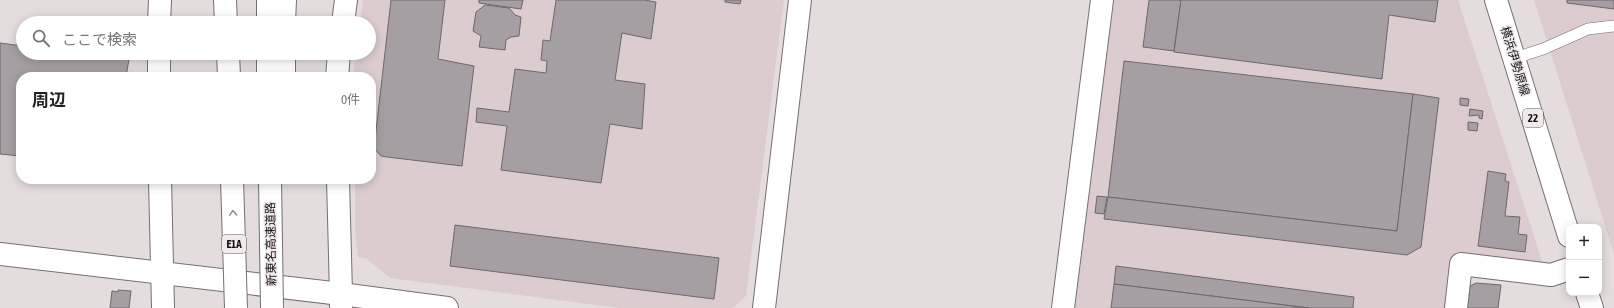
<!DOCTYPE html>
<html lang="ja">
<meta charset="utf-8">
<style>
:root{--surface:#fff;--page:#f2f2f2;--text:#222;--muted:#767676;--line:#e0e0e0}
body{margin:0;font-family:"Asap Condensed","Noto Sans JP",sans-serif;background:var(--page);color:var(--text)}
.controls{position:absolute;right:12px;bottom:12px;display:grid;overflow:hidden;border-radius:8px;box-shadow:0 2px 10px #0003}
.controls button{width:36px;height:36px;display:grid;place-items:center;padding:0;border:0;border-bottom:1px solid var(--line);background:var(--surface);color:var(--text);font:20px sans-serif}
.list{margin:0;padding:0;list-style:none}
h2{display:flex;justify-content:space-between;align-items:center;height:52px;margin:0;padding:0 16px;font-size:17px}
h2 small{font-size:13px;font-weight:400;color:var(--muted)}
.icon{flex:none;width:22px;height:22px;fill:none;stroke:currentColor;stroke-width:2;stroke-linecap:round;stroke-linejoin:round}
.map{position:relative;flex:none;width:1614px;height:308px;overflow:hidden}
.search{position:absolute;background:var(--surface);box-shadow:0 2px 10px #0003;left:16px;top:16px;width:360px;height:44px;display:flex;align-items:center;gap:10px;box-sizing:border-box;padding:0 14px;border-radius:22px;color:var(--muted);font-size:15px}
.panel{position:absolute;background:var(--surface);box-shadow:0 2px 10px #0003;left:16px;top:72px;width:360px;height:112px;border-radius:16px}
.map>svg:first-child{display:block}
.built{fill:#ddcccf}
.building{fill:#a59fa3;stroke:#6e686c}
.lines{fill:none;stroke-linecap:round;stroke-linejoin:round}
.lane-casing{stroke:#766f70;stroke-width:12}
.street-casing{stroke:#766f70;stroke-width:24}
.secondary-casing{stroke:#766f70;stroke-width:24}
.primary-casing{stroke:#766f70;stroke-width:24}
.highway-casing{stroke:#766f70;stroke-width:24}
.lane{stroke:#fff;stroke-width:11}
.street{stroke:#fff;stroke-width:22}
.secondary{stroke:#fff;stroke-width:22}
.primary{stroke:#fff;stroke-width:22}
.highway{stroke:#fff;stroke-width:22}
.highway-bridge-casing{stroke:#766f70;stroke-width:24;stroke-linecap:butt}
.highway-bridge{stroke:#fff;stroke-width:22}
.oneway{stroke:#969595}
.labels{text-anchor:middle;stroke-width:3;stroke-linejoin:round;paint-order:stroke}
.shield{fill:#f1e9ea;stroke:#575354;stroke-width:1}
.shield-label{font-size:11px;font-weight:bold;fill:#151313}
.street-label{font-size:12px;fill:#151313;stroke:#f1e9ea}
</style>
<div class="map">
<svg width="1614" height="308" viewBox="0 0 1614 308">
<rect width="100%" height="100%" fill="#e4dcdd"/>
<!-- built -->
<g class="built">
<path d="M 363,0 L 784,0 L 746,296 L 733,308 L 620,308 L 390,278 L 366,258 L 358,257 L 355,231 L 355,179 L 371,179 L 371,77 L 353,77 L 356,53 L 369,53 L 369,23 L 360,23 Z"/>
<path d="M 1111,0 L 1458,0 L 1543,264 L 1452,255 L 1446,308 L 1073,308 Z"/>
<path d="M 1534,0 L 1614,0 L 1614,254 Z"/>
</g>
<!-- building -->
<g class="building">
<path d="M 391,0 L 445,0 L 438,59 L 474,66 L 462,166 L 387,157 L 381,156 L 374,148 Z"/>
<path d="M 479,0 L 523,0 L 521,9 L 479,3 Z"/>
<path d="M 556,0 L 644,0 L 656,2 L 651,39 L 622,33 L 615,80 L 645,84 L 642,129 L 610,124 L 601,183 L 501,170 L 507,126 L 476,122 L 477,108 L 509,112 L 515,69 L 546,73 L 547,61 L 541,60 L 543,40 L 550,41 Z"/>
<path d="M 725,0 L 741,0 L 740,4 L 725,2 Z"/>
<path d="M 1149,0 L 1181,0 L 1174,51 L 1143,47 Z"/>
<path d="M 1181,0 L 1438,0 L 1435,22 L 1389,15 L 1382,79 L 1174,52 Z"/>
<path d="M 1567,0 L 1614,0 L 1614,9 L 1567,3 Z"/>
<path d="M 485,5 L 509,8 L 515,15 L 521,17 L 519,36 L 511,37 L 506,40 L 505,50 L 479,47 L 481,36 L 473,31 L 476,12 Z"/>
<path d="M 0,43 L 23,46 L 23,53 L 80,53 L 129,59 L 126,77 L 21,77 L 21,156 L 0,154 Z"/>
<path d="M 1124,61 L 1413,94 L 1397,231 L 1108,197 Z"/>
<path d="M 1413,94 L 1439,98 L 1421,247 L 1407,255 L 1104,219 L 1108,197 L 1397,231 Z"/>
<path d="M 1460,98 L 1469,99 L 1468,106 L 1460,105 Z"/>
<path d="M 1470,109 L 1483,111 L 1482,119 L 1479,118 L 1479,115 L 1469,116 Z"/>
<path d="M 1468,122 L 1478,123 L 1477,131 L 1468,130 Z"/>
<path d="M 1488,171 L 1506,174 L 1505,181 L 1509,182 L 1505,216 L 1520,217 L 1518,234 L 1527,235 L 1525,252 L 1478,246 Z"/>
<path d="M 1097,196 L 1107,197 L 1104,214 L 1095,213 Z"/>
<path d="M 455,225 L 719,258 L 714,299 L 450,266 Z"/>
<path d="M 1116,266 L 1354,297 L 1353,308 L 1309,308 L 1114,284 Z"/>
<path d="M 1476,283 L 1501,285 L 1498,308 L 1467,308 L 1470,286 Z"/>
<path d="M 1114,284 L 1309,308 L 1111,308 Z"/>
<path d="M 118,290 L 131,291 L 129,308 L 110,308 L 112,291 L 118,292 Z"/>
</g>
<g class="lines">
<!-- lane casing -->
<g class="lane-casing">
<path id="lane" d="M 1515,58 L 1543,49 L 1588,29 L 1614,26"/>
</g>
<!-- street casing -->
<g class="street-casing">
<g id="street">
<path d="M 159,23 L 160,0"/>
<path d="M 159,53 L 159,77"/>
<path d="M 160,179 L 163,308"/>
<path d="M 341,294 L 341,308"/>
<path d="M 1063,308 L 1102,0"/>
<path d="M 1456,308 L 1461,264 L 1551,275 L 1569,269"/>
</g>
</g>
<!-- secondary casing -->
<g class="secondary-casing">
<g id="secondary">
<path d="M 343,23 L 346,0"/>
<path d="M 337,77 L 339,53"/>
<path d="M 338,179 L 341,294"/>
<path d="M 0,254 L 341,294 L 447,308"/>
<path d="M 764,308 L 800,0"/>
</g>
</g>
<!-- primary casing -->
<g class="primary-casing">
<g id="primary">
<path d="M 1496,0 L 1569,236"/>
<path d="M 1587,293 L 1592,308"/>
</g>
</g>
<!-- highway casing -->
<g class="highway-casing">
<g id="highway">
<path d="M 225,0 L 226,23"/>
<path d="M 268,0 L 268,23"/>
<path d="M 284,23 L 285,0"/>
<path d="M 228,53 L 229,77"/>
<path d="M 268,53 L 268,77"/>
<path d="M 284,77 L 284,53"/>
</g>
</g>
<!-- lane -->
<use href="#lane" class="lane"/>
<!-- street -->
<use href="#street" class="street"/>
<!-- secondary -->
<use href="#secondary" class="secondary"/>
<!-- primary -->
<use href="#primary" class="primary"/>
<!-- highway -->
<use href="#highway" class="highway"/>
<!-- highway-bridge casing -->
<g class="highway-bridge-casing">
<g id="highway-bridge">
<path d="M 232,179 L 236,308"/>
<path d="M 270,179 L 272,308"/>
</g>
</g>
<!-- highway-bridge -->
<use href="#highway-bridge" class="highway-bridge"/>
</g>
<!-- one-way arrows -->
<defs><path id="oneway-chevron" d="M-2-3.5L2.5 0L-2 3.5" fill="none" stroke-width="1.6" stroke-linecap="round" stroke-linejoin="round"/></defs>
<use class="oneway" href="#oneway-chevron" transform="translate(233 213) rotate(-92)"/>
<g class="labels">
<!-- shield labels -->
<g class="shield">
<rect x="1523" y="109" width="20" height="18" rx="3"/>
<rect x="222" y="235" width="24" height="18" rx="3"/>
</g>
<g class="shield-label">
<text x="1533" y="122">22</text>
<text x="234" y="248">E1A</text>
</g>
<!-- street labels -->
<g class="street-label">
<text transform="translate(1515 61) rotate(73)" y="4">横浜伊勢原線</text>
<text transform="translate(271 244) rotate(-91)" y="4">新東名高速道路</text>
</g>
</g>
</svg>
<div class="controls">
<button>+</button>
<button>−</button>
</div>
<div class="search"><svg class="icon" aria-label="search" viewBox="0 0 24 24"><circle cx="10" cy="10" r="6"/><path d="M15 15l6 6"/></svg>ここで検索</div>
<section class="panel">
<h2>周辺<small>0件</small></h2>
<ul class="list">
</ul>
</section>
</div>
